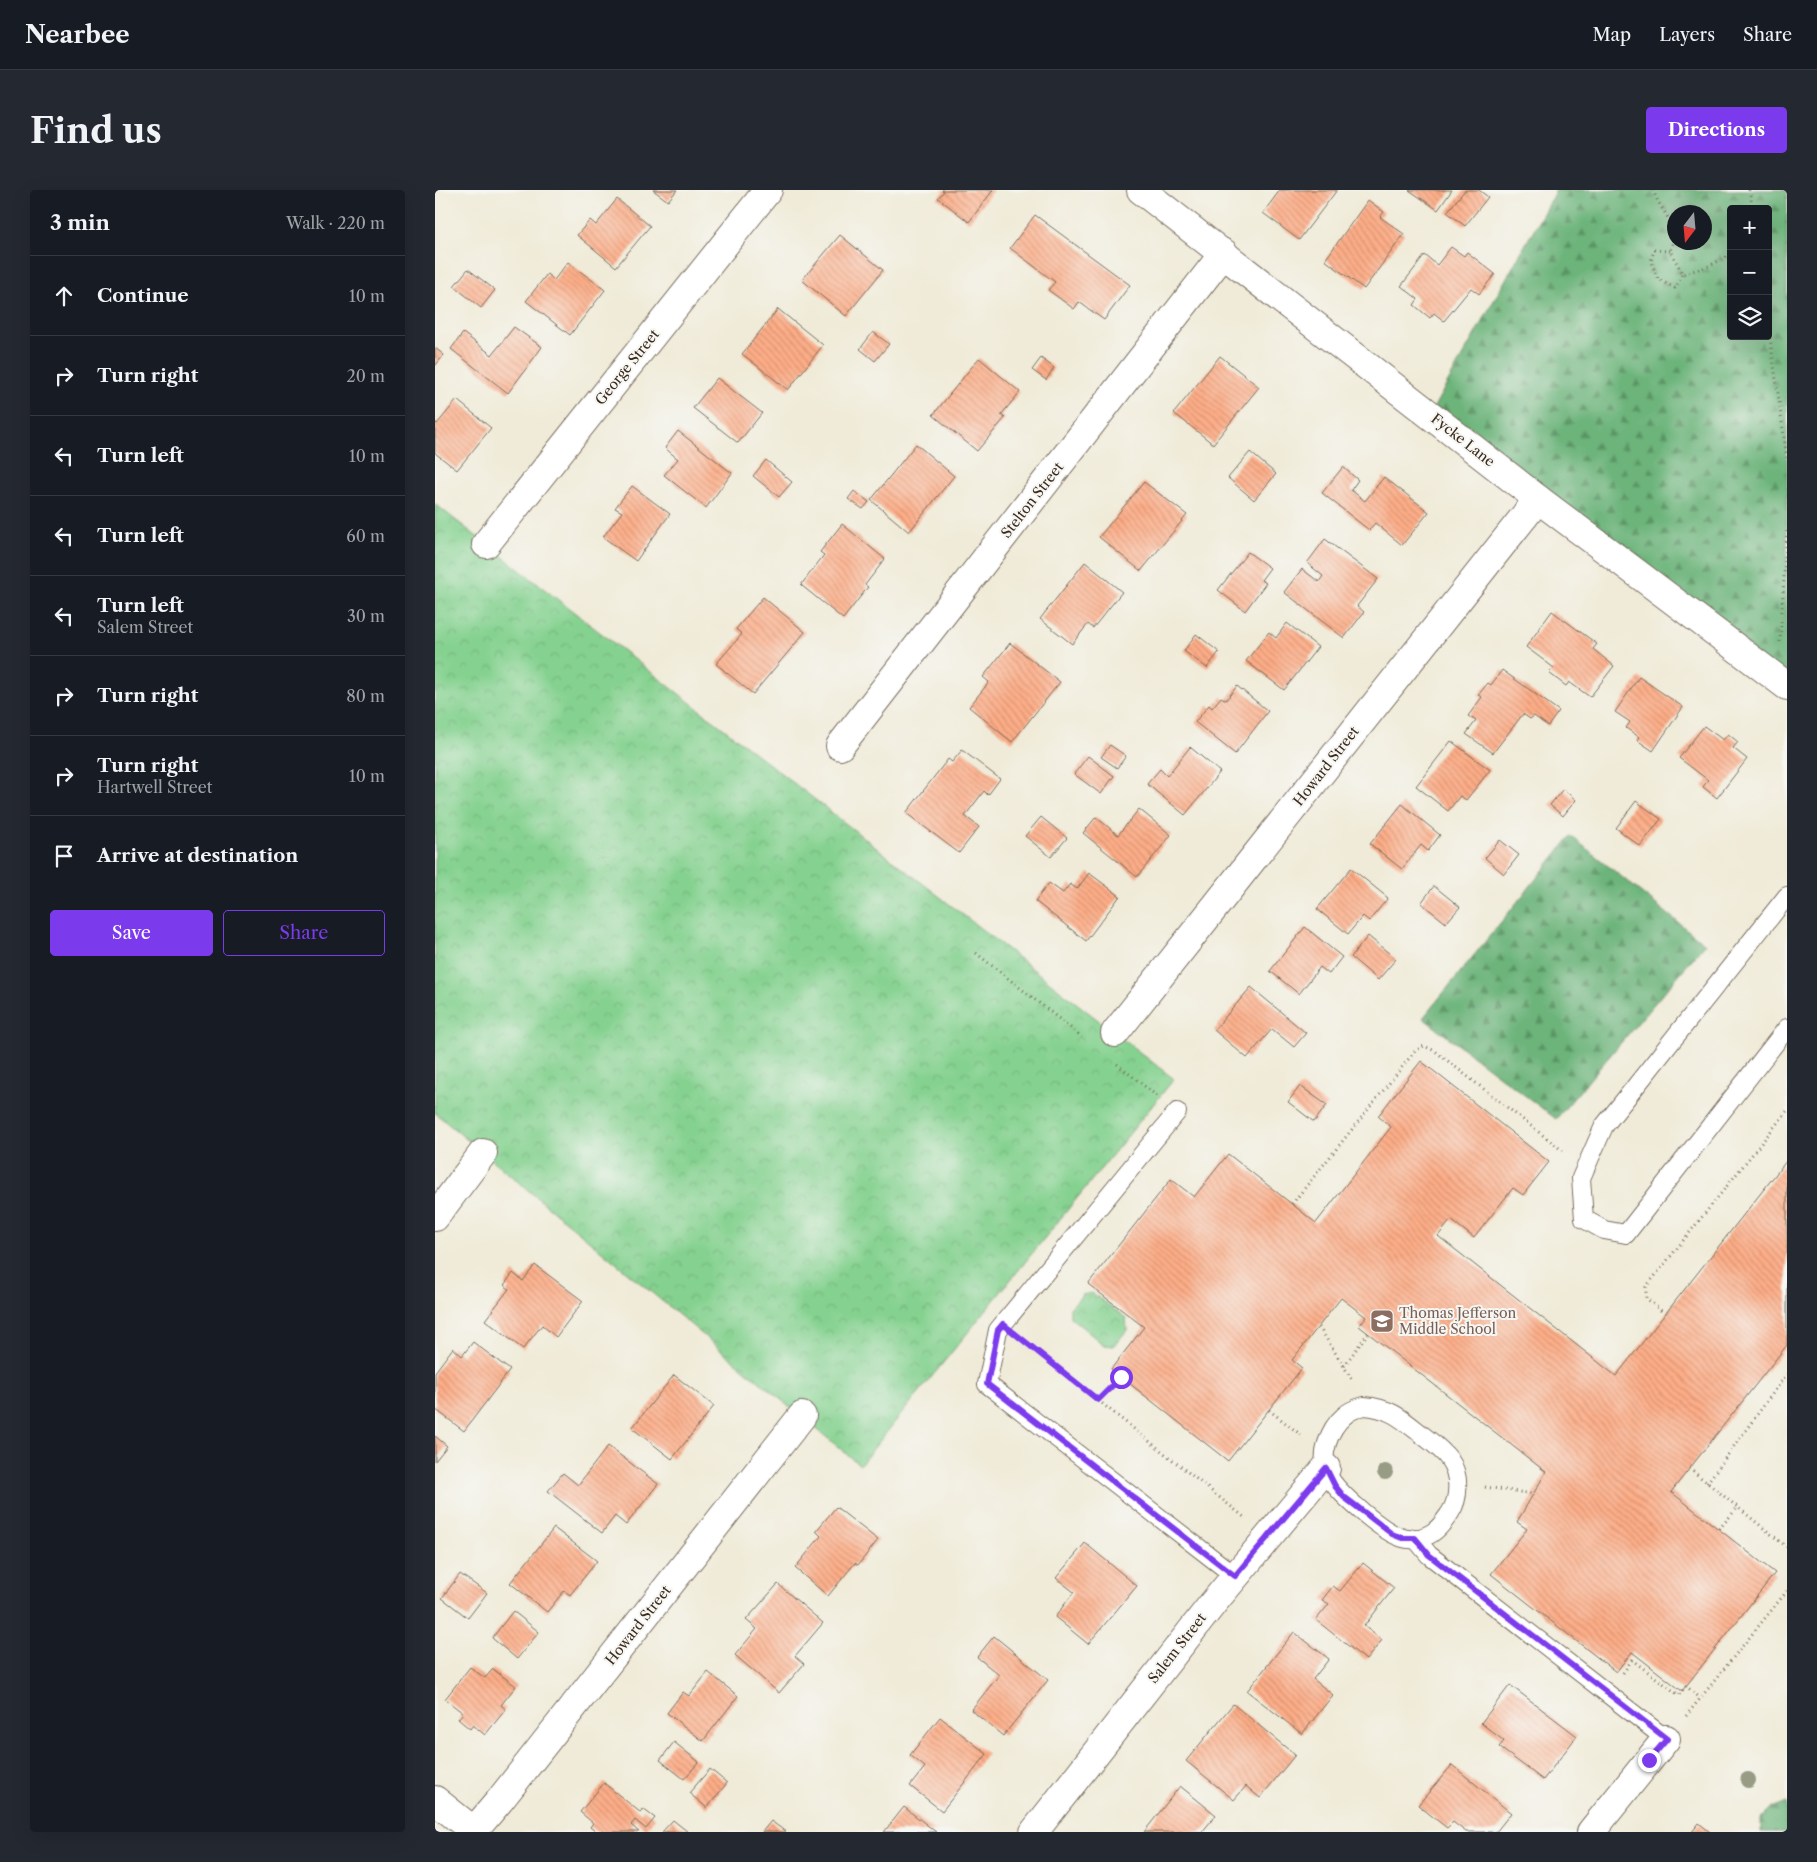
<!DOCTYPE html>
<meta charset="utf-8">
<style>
:root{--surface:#171b24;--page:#242831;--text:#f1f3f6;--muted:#9ea1a6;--line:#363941;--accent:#7c3aed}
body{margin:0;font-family:"Libre Caslon Text",serif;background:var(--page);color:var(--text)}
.controls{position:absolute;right:15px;top:15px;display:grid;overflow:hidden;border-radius:5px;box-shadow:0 5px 20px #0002}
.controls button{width:45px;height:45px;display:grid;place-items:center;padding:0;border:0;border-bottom:1px solid var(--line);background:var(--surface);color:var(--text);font:25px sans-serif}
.compass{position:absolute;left:1232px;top:15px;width:45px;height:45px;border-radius:50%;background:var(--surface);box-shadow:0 5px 20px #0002;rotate:196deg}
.stop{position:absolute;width:15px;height:15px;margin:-11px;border:4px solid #7c3aed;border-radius:50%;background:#fff}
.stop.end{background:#7c3aed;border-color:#fff;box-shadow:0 1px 5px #0008}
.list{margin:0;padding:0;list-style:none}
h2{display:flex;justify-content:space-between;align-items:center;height:65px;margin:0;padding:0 20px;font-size:21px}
h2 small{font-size:16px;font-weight:400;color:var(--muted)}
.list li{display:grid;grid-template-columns:32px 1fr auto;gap:15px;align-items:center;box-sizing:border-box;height:80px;padding:0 20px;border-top:1px solid var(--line)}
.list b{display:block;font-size:19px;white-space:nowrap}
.list p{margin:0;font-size:16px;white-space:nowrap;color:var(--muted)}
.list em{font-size:16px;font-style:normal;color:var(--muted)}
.actions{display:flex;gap:10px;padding:15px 20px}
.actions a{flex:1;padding:11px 0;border:1px solid var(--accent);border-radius:5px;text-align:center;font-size:18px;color:var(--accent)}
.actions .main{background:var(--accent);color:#fff}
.icon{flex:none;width:28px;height:28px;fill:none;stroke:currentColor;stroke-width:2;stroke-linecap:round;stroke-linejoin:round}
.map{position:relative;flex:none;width:1352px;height:1642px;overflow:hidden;border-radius:5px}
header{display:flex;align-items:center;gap:30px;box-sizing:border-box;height:70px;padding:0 25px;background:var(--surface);border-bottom:1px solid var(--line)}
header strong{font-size:24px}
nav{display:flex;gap:28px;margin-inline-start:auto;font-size:18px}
.intro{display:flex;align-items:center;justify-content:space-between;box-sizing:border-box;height:120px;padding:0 30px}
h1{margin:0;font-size:35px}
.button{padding:12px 22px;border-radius:5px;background:var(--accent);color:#fff;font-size:18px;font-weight:700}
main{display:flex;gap:30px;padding:0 30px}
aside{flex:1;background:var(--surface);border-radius:5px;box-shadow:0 5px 20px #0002}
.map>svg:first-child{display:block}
.forest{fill:url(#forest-firs);stroke:#546f4c;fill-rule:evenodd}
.park{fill:url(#park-crowns);stroke:#607e57}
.building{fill:url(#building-back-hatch)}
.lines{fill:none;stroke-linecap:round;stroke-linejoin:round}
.lane-casing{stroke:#7a6e5f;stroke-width:20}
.street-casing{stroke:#7a6e5f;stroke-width:30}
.path{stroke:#7a6e5f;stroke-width:3;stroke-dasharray:1 4;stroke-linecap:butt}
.lane{stroke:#fff;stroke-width:18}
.street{stroke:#fff;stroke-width:28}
.tree{fill:#999c84}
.route{stroke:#7c3aed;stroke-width:6}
.labels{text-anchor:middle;stroke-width:4;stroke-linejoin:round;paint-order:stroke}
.street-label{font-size:14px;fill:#3b2a1e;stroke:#f6f6f2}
.education-label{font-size:14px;fill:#785e54;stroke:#f6f6f2;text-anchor:start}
</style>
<header>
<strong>Nearbee</strong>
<nav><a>Map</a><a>Layers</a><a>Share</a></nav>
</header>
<div class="intro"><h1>Find us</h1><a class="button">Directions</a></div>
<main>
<aside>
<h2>3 min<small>Walk · 220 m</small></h2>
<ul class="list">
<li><svg class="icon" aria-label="ahead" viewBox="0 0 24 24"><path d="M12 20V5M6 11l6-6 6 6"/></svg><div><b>Continue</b></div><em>10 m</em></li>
<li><svg class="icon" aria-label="right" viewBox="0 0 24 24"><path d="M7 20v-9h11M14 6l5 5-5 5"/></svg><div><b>Turn right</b></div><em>20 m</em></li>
<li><svg class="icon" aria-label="left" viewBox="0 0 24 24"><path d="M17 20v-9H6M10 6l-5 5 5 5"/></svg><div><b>Turn left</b></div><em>10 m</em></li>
<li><svg class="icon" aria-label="left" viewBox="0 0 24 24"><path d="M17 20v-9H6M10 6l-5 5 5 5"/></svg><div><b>Turn left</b></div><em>60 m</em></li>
<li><svg class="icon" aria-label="left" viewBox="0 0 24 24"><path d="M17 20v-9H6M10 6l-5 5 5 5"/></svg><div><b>Turn left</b><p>Salem Street</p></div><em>30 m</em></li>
<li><svg class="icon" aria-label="right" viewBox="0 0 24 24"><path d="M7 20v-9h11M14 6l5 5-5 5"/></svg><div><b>Turn right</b></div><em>80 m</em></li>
<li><svg class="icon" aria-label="right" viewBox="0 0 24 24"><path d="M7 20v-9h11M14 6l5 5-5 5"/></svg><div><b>Turn right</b><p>Hartwell Street</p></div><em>10 m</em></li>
<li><svg class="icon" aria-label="arrive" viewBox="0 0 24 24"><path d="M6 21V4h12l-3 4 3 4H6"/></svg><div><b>Arrive at destination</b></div></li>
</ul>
<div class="actions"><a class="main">Save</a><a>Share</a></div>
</aside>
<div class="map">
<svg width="1352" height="1642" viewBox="0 0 1352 1642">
<defs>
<pattern id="forest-firs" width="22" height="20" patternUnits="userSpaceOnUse" patternTransform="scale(1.25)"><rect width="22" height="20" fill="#6cb47a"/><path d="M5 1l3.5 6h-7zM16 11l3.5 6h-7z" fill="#5a9363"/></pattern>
<pattern id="park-crowns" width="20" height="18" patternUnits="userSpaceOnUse" patternTransform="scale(1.25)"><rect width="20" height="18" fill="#85d290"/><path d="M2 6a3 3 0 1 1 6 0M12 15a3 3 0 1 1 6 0" fill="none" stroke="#74b47c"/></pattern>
<pattern id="building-back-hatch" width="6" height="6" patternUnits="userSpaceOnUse" patternTransform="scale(1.25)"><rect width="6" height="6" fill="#feae88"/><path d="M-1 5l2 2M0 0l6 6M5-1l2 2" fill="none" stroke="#cf8e6f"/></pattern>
</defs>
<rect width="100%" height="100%" fill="#f6f6f2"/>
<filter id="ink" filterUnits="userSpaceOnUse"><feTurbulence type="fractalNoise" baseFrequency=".02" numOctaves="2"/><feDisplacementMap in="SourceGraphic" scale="10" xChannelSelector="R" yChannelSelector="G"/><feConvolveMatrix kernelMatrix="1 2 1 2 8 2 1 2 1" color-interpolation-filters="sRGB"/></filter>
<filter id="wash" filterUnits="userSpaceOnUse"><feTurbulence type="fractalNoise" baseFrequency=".0096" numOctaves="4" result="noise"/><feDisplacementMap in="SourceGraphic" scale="20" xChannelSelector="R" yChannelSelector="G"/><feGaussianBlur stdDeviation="1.12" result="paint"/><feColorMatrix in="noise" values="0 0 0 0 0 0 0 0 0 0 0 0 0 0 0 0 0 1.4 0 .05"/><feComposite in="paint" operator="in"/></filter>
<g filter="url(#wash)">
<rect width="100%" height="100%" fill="#f0ebd8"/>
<!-- forest -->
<g class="forest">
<path d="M 1121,0 L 1352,0 L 1352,496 L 995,224 ZM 1296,19 L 1333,19 L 1333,146 L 1296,146 ZM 1240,22 L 1270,22 L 1270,52 L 1240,52 Z"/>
<path d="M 1136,646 L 1270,754 L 1121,929 L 988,828 Z"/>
<path d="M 1352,1612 L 1352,1642 L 1326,1642 L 1326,1629 L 1337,1618 Z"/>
</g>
<!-- park -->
<g class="park">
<path d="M 0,314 L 739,889 L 425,1275 L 0,923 Z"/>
<path d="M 657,1103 L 691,1128 L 692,1140 L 679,1156 L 669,1155 L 635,1127 L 635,1118 L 647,1105 Z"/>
</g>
<g id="blocks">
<!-- building -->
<g class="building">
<path d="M 218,0 L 242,0 L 233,11 Z"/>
<path d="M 507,0 L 558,0 L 534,32 L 503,8 L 509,1 Z"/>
<path d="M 845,0 L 902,0 L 864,50 L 828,23 Z"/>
<path d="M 974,0 L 1017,0 L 1003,20 Z"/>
<path d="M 1030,0 L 1044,0 L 1053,7 L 1030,36 L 1012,22 Z"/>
<path d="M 182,9 L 215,36 L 181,77 L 142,45 L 155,30 L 161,35 Z"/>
<path d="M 933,10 L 949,22 L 945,27 L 969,44 L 929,99 L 890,70 Z"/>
<path d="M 600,25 L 695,95 L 669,130 L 644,112 L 639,119 L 613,100 L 620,92 L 575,58 Z"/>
<path d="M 405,45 L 448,80 L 411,126 L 367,90 Z"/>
<path d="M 1016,57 L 1029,66 L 1032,62 L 1060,84 L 1044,104 L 1036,98 L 1009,131 L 999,123 L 995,128 L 979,115 L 983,109 L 966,96 L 990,65 L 1002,75 Z"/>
<path d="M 133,72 L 170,100 L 135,145 L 91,111 L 112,84 L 119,90 Z"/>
<path d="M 33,79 L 60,100 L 46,118 L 19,96 Z"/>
<path d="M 343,119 L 388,155 L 353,200 L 307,164 Z"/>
<path d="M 79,137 L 107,157 L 73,203 L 16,159 L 28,143 L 57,165 Z"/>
<path d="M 438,142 L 454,154 L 440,171 L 425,159 Z"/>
<path d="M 0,158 L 9,165 L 0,176 Z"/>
<path d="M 785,166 L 824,197 L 778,254 L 739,223 Z"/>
<path d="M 544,168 L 585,202 L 566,225 L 570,228 L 542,261 L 498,225 Z"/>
<path d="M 606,168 L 619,178 L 611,190 L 597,180 Z"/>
<path d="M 282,188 L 327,223 L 303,253 L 258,218 Z"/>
<path d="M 22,210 L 56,238 L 22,280 L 0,263 L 0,232 L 2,234 Z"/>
<path d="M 243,241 L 297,283 L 271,318 L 229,285 L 243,269 L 230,258 Z"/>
<path d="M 481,254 L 519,286 L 474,342 L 436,310 Z"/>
<path d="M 815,262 L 841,284 L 819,310 L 793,288 Z"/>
<path d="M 331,270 L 357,292 L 344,307 L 318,286 Z"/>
<path d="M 908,277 L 923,290 L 916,300 L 930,311 L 949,287 L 994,322 L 967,355 L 940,333 L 934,340 L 887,303 Z"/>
<path d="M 709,292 L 752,325 L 706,381 L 664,347 Z"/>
<path d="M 197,296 L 235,324 L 201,371 L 168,347 L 187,322 L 180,318 Z"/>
<path d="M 419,301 L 434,312 L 428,319 L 413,309 Z"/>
<path d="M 407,334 L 450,369 L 430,395 L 433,397 L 408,429 L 366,395 L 389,365 L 385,362 Z"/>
<path d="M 890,349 L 943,389 L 922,416 L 929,422 L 909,448 L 849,402 L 867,379 L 884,392 L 888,386 L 872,373 Z"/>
<path d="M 813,362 L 835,378 L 826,390 L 831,393 L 810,421 L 783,400 Z"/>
<path d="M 650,372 L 687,402 L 658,438 L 653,434 L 637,454 L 605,429 Z"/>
<path d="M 328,407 L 370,442 L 318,504 L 281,474 L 307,444 L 301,439 Z"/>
<path d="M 1117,421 L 1162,454 L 1158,459 L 1179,476 L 1155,507 L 1134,492 L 1131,496 L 1114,483 L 1119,478 L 1091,457 Z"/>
<path d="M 852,433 L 883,457 L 849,500 L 811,471 L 834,442 L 841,448 Z"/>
<path d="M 761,444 L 784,462 L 772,478 L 749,461 Z"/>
<path d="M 575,453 L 625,492 L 577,552 L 534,517 L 554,492 L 548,487 Z"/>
<path d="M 1067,480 L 1124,521 L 1113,536 L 1099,526 L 1095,529 L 1088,524 L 1058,563 L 1031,544 L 1041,531 L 1033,526 L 1047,507 L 1043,505 L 1053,493 L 1056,495 Z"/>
<path d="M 1204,487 L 1248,517 L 1218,561 L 1202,550 L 1204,547 L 1191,538 L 1195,532 L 1180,522 Z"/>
<path d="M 802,496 L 833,521 L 800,564 L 760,532 L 774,515 L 777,518 L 786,507 L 791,510 Z"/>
<path d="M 1269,536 L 1288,550 L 1293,544 L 1303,552 L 1298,558 L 1312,569 L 1282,608 L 1268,597 L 1273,590 L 1244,568 Z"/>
<path d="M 1016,551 L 1055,580 L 1031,610 L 1025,606 L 1013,621 L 981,596 Z"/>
<path d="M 675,555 L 691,566 L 682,578 L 666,567 Z"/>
<path d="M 755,557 L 785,582 L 750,625 L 712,594 L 725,579 L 732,586 Z"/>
<path d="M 527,560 L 565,589 L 553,605 L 549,601 L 530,626 L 544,637 L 524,663 L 471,623 L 513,569 L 517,572 Z"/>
<path d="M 653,566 L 679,586 L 666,604 L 639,584 Z"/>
<path d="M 1128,599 L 1141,610 L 1128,626 L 1115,615 Z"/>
<path d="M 1201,611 L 1226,629 L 1205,656 L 1181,638 Z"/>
<path d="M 967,614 L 1005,645 L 993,661 L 986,655 L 967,679 L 935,654 Z"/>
<path d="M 704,619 L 736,645 L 702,687 L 648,643 L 661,627 L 683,645 Z"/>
<path d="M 606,627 L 632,648 L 616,667 L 590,646 Z"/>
<path d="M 1065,650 L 1084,665 L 1069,684 L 1050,668 Z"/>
<path d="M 916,678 L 953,708 L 934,731 L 928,726 L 913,744 L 882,719 Z"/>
<path d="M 654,683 L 685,706 L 651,751 L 600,711 L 614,693 L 628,703 L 635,694 L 642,699 Z"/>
<path d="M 999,696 L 1025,717 L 1011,733 L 986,713 Z"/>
<path d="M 870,737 L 907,767 L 894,784 L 885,777 L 864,804 L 835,781 Z"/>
<path d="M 933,746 L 961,769 L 943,790 L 916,767 Z"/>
<path d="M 816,797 L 871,843 L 859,857 L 837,839 L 812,868 L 779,840 Z"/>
<path d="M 986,871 L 1114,972 L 1088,1005 L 1078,998 L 1039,1048 L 1016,1030 L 1003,1046 L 1181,1186 L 1352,970 L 1352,1155 L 1236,1302 L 1340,1383 L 1247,1501 L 1197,1462 L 1181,1482 L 1056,1384 L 1092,1339 L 1082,1332 L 1111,1282 L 924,1136 L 931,1127 L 906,1108 L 857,1170 L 867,1178 L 793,1271 L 676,1179 L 709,1137 L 653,1094 L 736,989 L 759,1007 L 793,964 L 881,1033 L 956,937 L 943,926 Z"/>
<path d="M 865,896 L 892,915 L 879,932 L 853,912 Z"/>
<path d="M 100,1075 L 148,1111 L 121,1147 L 107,1135 L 88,1159 L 50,1130 L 74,1099 L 69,1095 L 78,1083 L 88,1091 Z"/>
<path d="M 38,1152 L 75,1180 L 29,1241 L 0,1219 L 0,1182 L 18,1158 L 27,1166 Z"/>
<path d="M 239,1185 L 279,1216 L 237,1269 L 197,1238 Z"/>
<path d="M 0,1246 L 12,1256 L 0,1271 Z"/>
<path d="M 173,1256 L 223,1294 L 191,1335 L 180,1326 L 167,1343 L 113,1301 L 128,1283 L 143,1295 Z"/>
<path d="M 401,1317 L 443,1350 L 423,1375 L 420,1373 L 393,1406 L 360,1378 L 386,1346 L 381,1341 Z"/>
<path d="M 119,1338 L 162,1371 L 135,1405 L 129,1401 L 112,1422 L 75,1393 Z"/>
<path d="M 650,1353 L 702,1396 L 653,1454 L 620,1427 L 639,1402 L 621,1388 Z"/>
<path d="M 928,1373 L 959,1398 L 929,1436 L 947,1450 L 931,1470 L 881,1430 L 894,1414 L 887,1410 L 898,1396 L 905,1401 Z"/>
<path d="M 25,1384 L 52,1403 L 33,1428 L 7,1408 Z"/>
<path d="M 343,1394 L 388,1433 L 360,1466 L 369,1474 L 344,1503 L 300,1465 L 322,1439 L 311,1430 Z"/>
<path d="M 78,1421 L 104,1442 L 82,1469 L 57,1448 Z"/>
<path d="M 859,1442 L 894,1469 L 878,1489 L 898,1505 L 867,1544 L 812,1501 Z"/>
<path d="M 559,1446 L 613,1490 L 568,1546 L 536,1520 L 564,1485 L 542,1467 Z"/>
<path d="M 35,1477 L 50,1488 L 58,1479 L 81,1496 L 66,1515 L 71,1519 L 50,1545 L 38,1535 L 35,1539 L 23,1529 L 28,1523 L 10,1509 Z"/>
<path d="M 273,1482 L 303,1506 L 268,1551 L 232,1523 L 248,1502 L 254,1506 Z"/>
<path d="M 1075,1495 L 1142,1546 L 1108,1590 L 1064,1557 L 1069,1551 L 1046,1533 Z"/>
<path d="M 798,1514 L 860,1565 L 825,1608 L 811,1596 L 799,1610 L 751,1571 Z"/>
<path d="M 505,1527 L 552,1564 L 507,1621 L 475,1596 L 490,1577 L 475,1565 Z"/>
<path d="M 239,1552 L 264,1572 L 249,1589 L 225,1570 Z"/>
<path d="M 1017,1575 L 1076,1623 L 1061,1642 L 1031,1642 L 1018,1632 L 1012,1638 L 983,1615 Z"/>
<path d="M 275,1579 L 292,1593 L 272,1618 L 254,1603 Z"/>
<path d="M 169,1593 L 206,1623 L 208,1619 L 220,1628 L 211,1639 L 200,1630 L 196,1635 L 204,1642 L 170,1642 L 169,1641 L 161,1642 L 155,1637 L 158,1633 L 145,1622 Z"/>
<path d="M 745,1596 L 781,1625 L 767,1642 L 709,1642 Z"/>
<path d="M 469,1617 L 501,1642 L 449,1642 Z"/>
<path d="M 238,1630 L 253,1642 L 227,1642 Z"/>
<path d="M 336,1631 L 351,1642 L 327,1642 Z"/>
<path d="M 1264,1633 L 1275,1642 L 1257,1642 Z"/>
</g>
</g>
</g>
<g filter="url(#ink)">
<use href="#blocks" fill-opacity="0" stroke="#7a6e5f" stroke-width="1"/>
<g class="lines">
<!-- lane casing -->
<g class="lane-casing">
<g id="lane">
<path d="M 1352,706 L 1169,936 L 1146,988 L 1149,1029 L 1169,1040 L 1191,1044 L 1352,838"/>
<path d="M 742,922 L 563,1140 L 552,1194 L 800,1386"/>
<path d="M 929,1216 C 955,1218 966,1228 986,1244 C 995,1251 1007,1259 1014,1269 C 1025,1284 1025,1308 1015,1323 C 1010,1330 1005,1338 997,1343 C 989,1348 977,1351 968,1348 C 949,1343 902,1303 893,1285 C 884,1266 894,1239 909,1226 C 914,1221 922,1218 929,1216 Z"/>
<path d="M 980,1348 L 994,1365 L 1231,1549"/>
</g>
</g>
<!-- street casing -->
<g class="street-casing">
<g id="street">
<path d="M 706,0 L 1103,309 L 1352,496"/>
<path d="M 51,354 L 333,0"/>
<path d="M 405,556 L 789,63"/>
<path d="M 680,843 L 1103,309"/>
<path d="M 0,1027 L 48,963"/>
<path d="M 0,1610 L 40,1642"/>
<path d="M 38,1642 L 65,1610 L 367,1226"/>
<path d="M 599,1642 L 779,1412 L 891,1278"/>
<path d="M 1156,1642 L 1231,1549"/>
</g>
</g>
<!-- path -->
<g class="path">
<path d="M 1218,0 C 1223,15 1234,26 1240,42"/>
<path d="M 1314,0 L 1318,19"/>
<path d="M 1240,44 L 1235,61 L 1248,84 L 1274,76 L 1296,64"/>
<path d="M 1235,61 L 1219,60 L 1216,71 L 1223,89 L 1240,98 L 1248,84"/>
<path d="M 1333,133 L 1352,268"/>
<path d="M 1345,452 L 1352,339"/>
<path d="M 541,763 L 647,847"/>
<path d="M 682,874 L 722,906"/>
<path d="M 857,1014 L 980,861 L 989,856 L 1000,861 L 1128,961"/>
<path d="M 1230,1124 L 1211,1108 L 1211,1097 L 1352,921"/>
<path d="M 884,1137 L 918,1191"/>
<path d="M 589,1151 L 809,1327"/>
<path d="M 909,1176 L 933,1143"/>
<path d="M 663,1210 L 686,1187"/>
<path d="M 834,1220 L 866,1245"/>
<path d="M 1254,1278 L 1352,1357"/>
<path d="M 1272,1293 L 1352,1184"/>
<path d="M 1050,1297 L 1098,1304"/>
<path d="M 1284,1339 L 1303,1317"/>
<path d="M 1188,1483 L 1197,1470 L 1244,1505 L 1251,1496 L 1265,1508"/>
<path d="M 1251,1526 L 1352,1401"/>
</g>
<!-- lane -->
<use href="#lane" class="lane"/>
<!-- street -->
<use href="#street" class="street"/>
</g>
<!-- trees -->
<g class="tree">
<circle cx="950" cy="1282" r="8"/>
<circle cx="1313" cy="1590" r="8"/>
</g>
</g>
<g class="lines" filter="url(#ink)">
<!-- route -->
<path class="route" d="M 686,1187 L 663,1210 L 568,1134 L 563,1140 L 552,1194 L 800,1386 L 891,1278 L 900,1296 L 909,1307 L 921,1316 L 957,1344 L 967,1348 L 980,1348 L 994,1365 L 1232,1549 L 1214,1570"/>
</g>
<!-- icons -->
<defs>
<g id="school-square" transform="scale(1.25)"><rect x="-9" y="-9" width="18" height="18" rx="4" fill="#8d6e63" stroke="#f6f6f2"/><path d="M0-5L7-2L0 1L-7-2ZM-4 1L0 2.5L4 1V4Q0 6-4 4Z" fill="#fff"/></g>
</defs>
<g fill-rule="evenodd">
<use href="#school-square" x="947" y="1131"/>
</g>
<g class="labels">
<!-- street labels -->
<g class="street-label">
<text transform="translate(192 177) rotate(-51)" y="5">George Street</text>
<text transform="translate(1028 250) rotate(38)" y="5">Fycke Lane</text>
<text transform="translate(597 310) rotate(-52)" y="5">Stelton Street</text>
<text transform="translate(891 576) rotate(-52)" y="5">Howard Street</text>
<text transform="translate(203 1435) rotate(-52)" y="5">Howard Street</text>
<text transform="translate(742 1458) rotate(-52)" y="5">Salem Street</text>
</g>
<!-- education labels -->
<g class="education-label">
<text x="964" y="1128">Thomas Jefferson<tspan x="964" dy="16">Middle School</tspan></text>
</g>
</g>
</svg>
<div class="controls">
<button>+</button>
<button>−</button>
<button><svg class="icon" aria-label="layers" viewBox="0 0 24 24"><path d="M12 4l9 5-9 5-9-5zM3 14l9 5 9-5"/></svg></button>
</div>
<svg class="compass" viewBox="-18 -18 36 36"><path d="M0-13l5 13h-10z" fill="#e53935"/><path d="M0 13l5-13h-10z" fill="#9ea1a6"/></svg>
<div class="stop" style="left:686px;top:1187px"></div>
<div class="stop end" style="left:1214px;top:1570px"></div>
</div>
</main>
